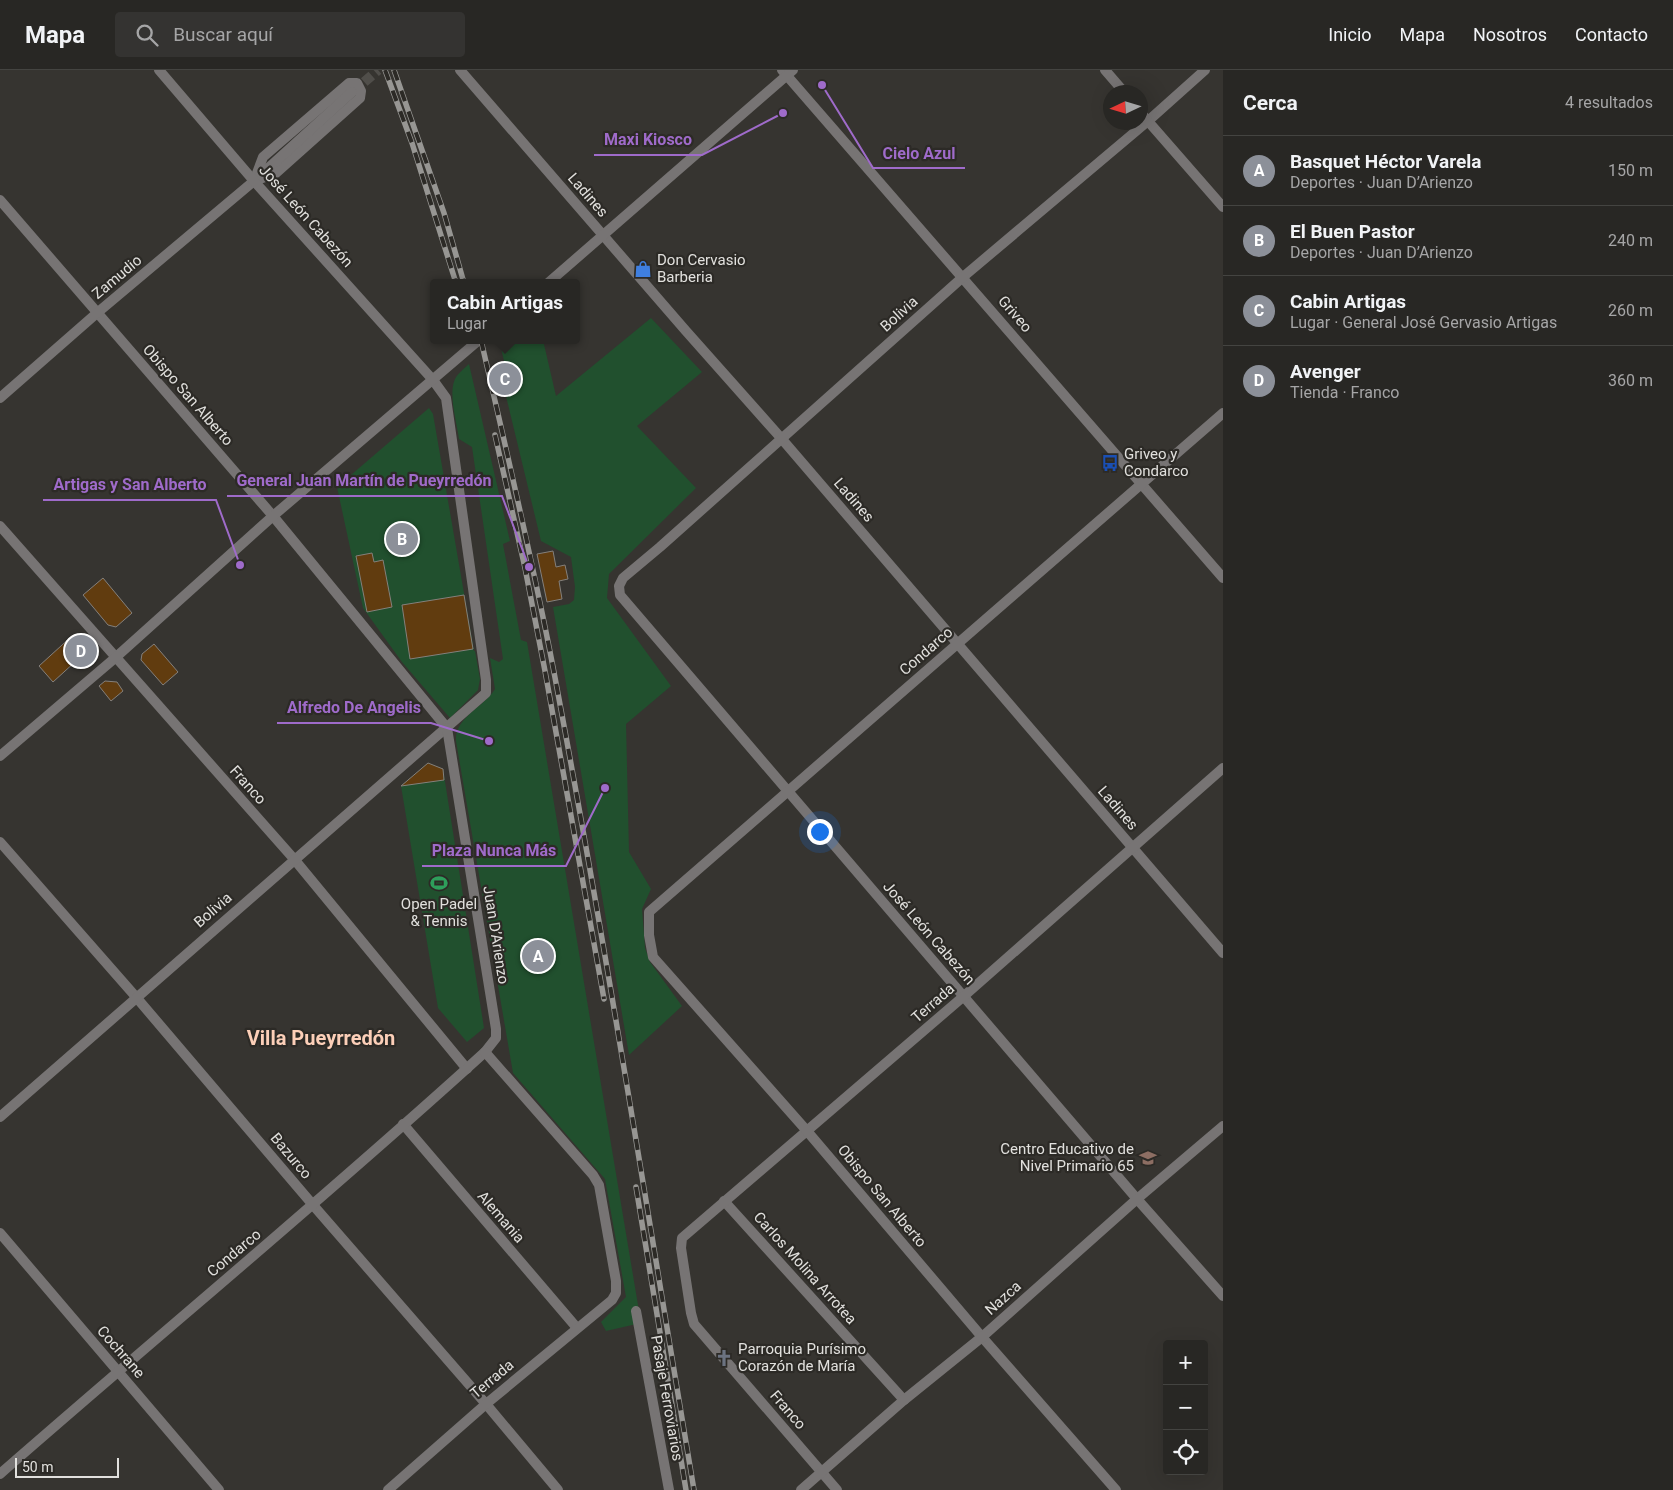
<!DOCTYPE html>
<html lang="es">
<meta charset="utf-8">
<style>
:root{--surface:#282724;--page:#343331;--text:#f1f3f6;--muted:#a5a5a6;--line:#444441;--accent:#8c9099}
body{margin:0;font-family:Roboto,sans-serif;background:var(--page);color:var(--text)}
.controls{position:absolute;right:15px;bottom:15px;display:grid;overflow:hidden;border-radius:5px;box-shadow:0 5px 20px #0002}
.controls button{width:45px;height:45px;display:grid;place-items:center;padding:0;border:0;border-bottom:1px solid var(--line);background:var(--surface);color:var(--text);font:25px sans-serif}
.compass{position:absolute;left:1103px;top:15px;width:45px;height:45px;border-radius:50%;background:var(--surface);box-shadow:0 5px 20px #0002;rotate:266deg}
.scale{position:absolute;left:15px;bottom:12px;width:104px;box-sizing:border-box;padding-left:5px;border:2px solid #e1e0dd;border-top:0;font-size:14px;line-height:18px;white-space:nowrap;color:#e1e0dd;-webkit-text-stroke:4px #2c2a26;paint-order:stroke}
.you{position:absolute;left:819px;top:761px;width:18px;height:18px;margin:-12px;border:4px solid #fff;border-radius:50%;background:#1a73e8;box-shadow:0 0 0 8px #1a73e833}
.badge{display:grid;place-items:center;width:32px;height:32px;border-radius:50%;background:var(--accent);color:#fff;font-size:16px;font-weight:700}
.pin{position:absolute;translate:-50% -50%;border:2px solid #fff;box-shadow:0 1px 5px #0006}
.popup{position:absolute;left:430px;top:209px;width:150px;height:65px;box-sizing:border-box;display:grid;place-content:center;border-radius:5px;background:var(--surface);filter:drop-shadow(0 1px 4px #0005);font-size:16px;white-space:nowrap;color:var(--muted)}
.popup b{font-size:19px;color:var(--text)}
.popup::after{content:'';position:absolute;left:50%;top:100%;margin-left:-10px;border:10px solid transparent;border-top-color:var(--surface)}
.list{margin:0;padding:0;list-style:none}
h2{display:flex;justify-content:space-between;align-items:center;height:65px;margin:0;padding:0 20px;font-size:21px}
h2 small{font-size:16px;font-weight:400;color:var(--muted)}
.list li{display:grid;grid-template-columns:32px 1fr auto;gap:15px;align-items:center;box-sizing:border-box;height:70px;padding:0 20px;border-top:1px solid var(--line)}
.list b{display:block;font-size:19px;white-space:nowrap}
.list p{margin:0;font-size:16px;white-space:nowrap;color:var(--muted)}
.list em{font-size:16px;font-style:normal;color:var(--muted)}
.icon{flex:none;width:28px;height:28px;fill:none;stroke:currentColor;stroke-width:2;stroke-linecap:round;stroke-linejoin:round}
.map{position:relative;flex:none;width:1223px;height:1420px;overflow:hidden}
header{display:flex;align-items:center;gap:30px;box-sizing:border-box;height:70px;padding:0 25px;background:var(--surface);border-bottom:1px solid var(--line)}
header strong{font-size:24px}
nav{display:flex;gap:28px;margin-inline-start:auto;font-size:18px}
.search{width:350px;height:45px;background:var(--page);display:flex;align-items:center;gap:12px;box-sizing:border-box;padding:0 18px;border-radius:5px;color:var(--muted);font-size:19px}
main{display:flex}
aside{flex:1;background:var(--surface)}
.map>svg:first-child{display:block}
.green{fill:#21502e}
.building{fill:#613c0f;stroke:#84807c}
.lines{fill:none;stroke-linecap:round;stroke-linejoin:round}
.minor-tunnel{stroke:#504e4a;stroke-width:10;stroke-dasharray:10 5;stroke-linecap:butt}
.minor{stroke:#777474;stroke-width:10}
.tertiary{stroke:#777474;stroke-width:10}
.rail-casing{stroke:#979693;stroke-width:5.5}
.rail{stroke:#2c2a26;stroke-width:4;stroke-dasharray:11;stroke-linecap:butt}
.labels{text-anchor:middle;stroke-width:4.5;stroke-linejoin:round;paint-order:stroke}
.street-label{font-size:15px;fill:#e1e0dd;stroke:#2c2a26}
.poi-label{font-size:15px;fill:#e1e0dd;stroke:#2c2a26;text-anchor:start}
.district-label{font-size:20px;font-weight:bold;fill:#fccfb8;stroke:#2c2a26}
.leader{fill:none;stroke:#9f6bca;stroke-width:2}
.callout-dot{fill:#9f6bca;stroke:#2c2a26;stroke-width:2}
.callout-label{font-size:16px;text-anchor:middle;font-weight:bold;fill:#9f6bca;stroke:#2c2a26;stroke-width:4.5;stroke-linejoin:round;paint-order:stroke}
</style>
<header>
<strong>Mapa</strong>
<div class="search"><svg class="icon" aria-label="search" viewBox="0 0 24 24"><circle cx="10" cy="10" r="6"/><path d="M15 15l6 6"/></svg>Buscar aquí</div>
<nav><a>Inicio</a><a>Mapa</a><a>Nosotros</a><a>Contacto</a></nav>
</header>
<main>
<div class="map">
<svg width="1223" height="1420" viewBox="0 0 1223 1420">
<rect width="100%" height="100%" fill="#363430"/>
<!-- green -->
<g class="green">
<path d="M 651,248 L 702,302 L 637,356 L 696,418 L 609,504 L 607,528 L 671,616 L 626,654 L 629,782 L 651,819 L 642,839 L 645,878 L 650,892 L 682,936 L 629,985 L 553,537 L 569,534 L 574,530 L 575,517 L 571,487 L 541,471 L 504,318 L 509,312 L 500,274 L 505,270 L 543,270 L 556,326 Z"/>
<path d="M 469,294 L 510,471 L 503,474 L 521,570 L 527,572 L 641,1253 L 606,1261 L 601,1252 L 626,1227 L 605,1109 L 513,1003 L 456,671 C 454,648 484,637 495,619 L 490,588 L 499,592 L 503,589 L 472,377 L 459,369 C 457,353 448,324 455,309 C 458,303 464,299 469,294 Z"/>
<path d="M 429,338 L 433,344 L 474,581 L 475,581 L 480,609 L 478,620 L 450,648 L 402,592 L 363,538 L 337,417 Z"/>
<path d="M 428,693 L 443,699 L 484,958 L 467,972 L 438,938 L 401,716 Z"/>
</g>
<!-- building -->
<g class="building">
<path d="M 553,481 L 556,497 L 565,495 L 568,509 L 559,511 L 562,529 L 547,532 L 537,484 Z"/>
<path d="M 372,483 L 374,492 L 383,490 L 392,537 L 367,542 L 356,486 Z"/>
<path d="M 103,508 L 132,543 L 116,557 L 108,555 L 83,525 Z"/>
<path d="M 464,525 L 473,579 L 410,589 L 402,535 Z"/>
<path d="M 73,565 L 87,581 L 53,612 L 39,596 Z"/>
<path d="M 154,574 L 178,602 L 163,615 L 141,590 L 142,584 Z"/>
<path d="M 105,611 L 117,612 L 123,621 L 111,631 L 99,616 Z"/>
<path d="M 428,693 L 443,699 L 444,710 L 401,716 Z"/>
</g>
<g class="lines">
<!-- minor-tunnel -->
<path class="minor-tunnel" d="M 353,22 L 378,0"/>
<!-- minor -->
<g class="minor">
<path d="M 460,0 L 686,261 L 781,368 L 1223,883"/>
<path d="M 782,0 L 1223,508"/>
<path d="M 1105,0 L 1124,22"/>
<path d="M 1205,0 L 1148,51 L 963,207 L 660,477 L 623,508 L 619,516 L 620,525 L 1137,1129 L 1223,1226"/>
<path d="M 349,13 L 357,13 L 361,21 L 360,28 L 276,103 L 254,111 L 263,87 Z"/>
<path d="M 1140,42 L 1223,137"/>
<path d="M 0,130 L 273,446 L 447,658"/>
<path d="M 0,328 L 97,243 L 254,111 L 352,22"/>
<path d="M 0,456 L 294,789 L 467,999"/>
<path d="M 0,772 L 136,927 L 313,1135 L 486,1334 L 558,1420"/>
<path d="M 0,1047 L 486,623 L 486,610 L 446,328 L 433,310 L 254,111 L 159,0"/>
<path d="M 403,1054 L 577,1258"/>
<path d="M 724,1131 L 904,1330"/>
<path d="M 0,1163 L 219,1420"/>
<path d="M 636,1241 L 669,1420"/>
<path d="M 0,1404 C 161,1263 327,1126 485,982 L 496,968 L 496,959 L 447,658"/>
<path d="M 388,1420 L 486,1334 L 612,1230 L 616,1223 L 616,1211 L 599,1115 L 593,1105 L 485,982"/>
<path d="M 837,1420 L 694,1254 L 691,1243 L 681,1178 L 682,1168 L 964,926 L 1223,698"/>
<path d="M 1116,1420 L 982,1267 L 807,1061 L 653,887 L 649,865 L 649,842 L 1223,343"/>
</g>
<!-- tertiary -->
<g class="tertiary">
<path d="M 548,213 L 793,0"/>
<path d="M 0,686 L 115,588 L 273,446 L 479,270"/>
<path d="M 801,1420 L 904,1330 L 982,1267 L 1137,1129 L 1223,1056"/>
</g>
<!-- rail casing -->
<g class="rail-casing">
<g id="rail">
<path d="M 385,0 L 412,73 L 456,213"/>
<path d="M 394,0 L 444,143 L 464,213"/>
<path d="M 481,270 C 506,379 532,488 553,597 C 605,871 648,1146 694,1420"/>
<path d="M 495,365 L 525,498 L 545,601 L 604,929"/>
<path d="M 636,1117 L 686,1420"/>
</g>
</g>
<!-- rail -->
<use href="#rail" class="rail"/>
</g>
<!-- icons -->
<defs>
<g id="shop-bare" transform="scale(1.35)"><path d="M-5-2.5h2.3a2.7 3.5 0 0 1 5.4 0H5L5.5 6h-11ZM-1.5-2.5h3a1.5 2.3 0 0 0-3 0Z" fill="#3f7fe0" stroke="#2c2a26" stroke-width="2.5" paint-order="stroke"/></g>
<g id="bus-bare" transform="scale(1.35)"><path d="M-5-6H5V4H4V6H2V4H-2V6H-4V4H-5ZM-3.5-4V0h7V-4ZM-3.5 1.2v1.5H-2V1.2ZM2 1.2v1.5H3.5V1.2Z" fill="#1a4fb4" stroke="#2c2a26" stroke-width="2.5" paint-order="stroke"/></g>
<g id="stadium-bare" transform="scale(1.35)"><path d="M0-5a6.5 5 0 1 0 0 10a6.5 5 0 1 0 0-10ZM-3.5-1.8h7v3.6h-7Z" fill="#2e9e5b" stroke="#2c2a26" stroke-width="2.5" paint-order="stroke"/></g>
<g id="school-bare" transform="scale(1.35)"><path d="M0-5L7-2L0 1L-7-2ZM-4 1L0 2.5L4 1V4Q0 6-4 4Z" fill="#8d6e63" stroke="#2c2a26" stroke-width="2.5" paint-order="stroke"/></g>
<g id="church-bare" transform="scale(1.35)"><path d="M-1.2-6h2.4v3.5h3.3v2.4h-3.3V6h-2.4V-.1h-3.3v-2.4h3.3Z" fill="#6b7280" stroke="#2c2a26" stroke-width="2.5" paint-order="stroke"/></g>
</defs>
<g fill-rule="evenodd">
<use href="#shop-bare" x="643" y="199"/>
<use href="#bus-bare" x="1110" y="393"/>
<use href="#stadium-bare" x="439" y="813"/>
<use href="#school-bare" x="1148" y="1088"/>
<use href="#church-bare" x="724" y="1288"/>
</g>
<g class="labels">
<!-- street labels -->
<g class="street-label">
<text transform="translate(588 125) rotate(49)" y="5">Ladines</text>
<text transform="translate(306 146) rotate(48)" y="5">José León Cabezón</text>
<text transform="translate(117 207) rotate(-40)" y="5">Zamudio</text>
<text transform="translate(899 244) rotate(-42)" y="5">Bolivia</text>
<text transform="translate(1015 244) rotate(49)" y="5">Griveo</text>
<text transform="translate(188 325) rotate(49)" y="5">Obispo San Alberto</text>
<text transform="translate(854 430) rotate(49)" y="5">Ladines</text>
<text transform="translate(926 581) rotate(-41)" y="5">Condarco</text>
<text transform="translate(248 715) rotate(48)" y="5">Franco</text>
<text transform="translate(1118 738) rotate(49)" y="5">Ladines</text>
<text transform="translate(213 840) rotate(-41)" y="5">Bolivia</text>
<text transform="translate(929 863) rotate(49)" y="5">José León Cabezón</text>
<text transform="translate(496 865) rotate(81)" y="5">Juan D’Arienzo</text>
<text transform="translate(933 933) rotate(-41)" y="5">Terrada</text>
<text transform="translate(291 1086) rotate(50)" y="5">Bazurco</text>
<text transform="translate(882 1126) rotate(50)" y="5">Obispo San Alberto</text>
<text transform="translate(501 1147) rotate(49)" y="5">Alemania</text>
<text transform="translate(234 1183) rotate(-40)" y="5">Condarco</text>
<text transform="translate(805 1198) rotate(48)" y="5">Carlos Molina Arrotea</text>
<text transform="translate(1003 1228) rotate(-42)" y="5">Nazca</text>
<text transform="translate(121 1282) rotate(49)" y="5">Cochrane</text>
<text transform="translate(492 1309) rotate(-40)" y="5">Terrada</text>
<text transform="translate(667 1328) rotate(80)" y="5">Pasaje Ferroviarios</text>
<text transform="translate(788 1340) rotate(49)" y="5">Franco</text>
</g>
<!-- poi labels -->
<g class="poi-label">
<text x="657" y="195">Don Cervasio<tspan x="657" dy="17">Barberia</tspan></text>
<text x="1124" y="389">Griveo y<tspan x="1124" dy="17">Condarco</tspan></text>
<text x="439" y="839" text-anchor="middle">Open Padel<tspan x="439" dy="17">&amp; Tennis</tspan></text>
<text x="1134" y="1084" text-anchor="end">Centro Educativo de<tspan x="1134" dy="17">Nivel Primario 65</tspan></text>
<text x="738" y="1284">Parroquia Purísimo<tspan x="738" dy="17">Corazón de María</tspan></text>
</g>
<!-- district labels -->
<g class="district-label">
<text x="321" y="975">Villa Pueyrredón</text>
</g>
</g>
<!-- callouts -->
<path class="leader" d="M783 43L702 85H594M822 15L873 98H965M529 497L502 426H227M240 495L216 430H43M489 671L431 653H277M605 718L566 796H422"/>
<g class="callout-dot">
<circle cx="783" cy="43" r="5"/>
<circle cx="822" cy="15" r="5"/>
<circle cx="529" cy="497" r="5"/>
<circle cx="240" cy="495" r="5"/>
<circle cx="489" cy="671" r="5"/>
<circle cx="605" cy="718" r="5"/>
</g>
<g class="callout-label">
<text x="648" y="75">Maxi Kiosco</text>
<text x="919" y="89">Cielo Azul</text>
<text x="364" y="416">General Juan Martín de Pueyrredón</text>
<text x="130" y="420">Artigas y San Alberto</text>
<text x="354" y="643">Alfredo De Angelis</text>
<text x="494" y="786">Plaza Nunca Más</text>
</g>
</svg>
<div class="controls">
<button>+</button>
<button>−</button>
<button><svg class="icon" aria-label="locate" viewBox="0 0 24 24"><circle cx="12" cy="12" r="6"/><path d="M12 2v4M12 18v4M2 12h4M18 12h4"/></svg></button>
</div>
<svg class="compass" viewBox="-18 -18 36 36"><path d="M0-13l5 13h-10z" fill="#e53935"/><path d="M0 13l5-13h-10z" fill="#a5a5a6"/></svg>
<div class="scale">50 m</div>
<div class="you"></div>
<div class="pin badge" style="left:538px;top:886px">A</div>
<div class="pin badge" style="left:402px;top:469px">B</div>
<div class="pin badge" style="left:505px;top:309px">C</div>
<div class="popup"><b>Cabin Artigas</b>Lugar</div>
<div class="pin badge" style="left:81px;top:581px">D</div>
</div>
<aside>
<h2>Cerca<small>4 resultados</small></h2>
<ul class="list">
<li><span class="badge">A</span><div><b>Basquet Héctor Varela</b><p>Deportes · Juan D’Arienzo</p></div><em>150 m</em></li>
<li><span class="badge">B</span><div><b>El Buen Pastor</b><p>Deportes · Juan D’Arienzo</p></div><em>240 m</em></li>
<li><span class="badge">C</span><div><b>Cabin Artigas</b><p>Lugar · General José Gervasio Artigas</p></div><em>260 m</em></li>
<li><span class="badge">D</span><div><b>Avenger</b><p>Tienda · Franco</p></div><em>360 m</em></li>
</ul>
</aside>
</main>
